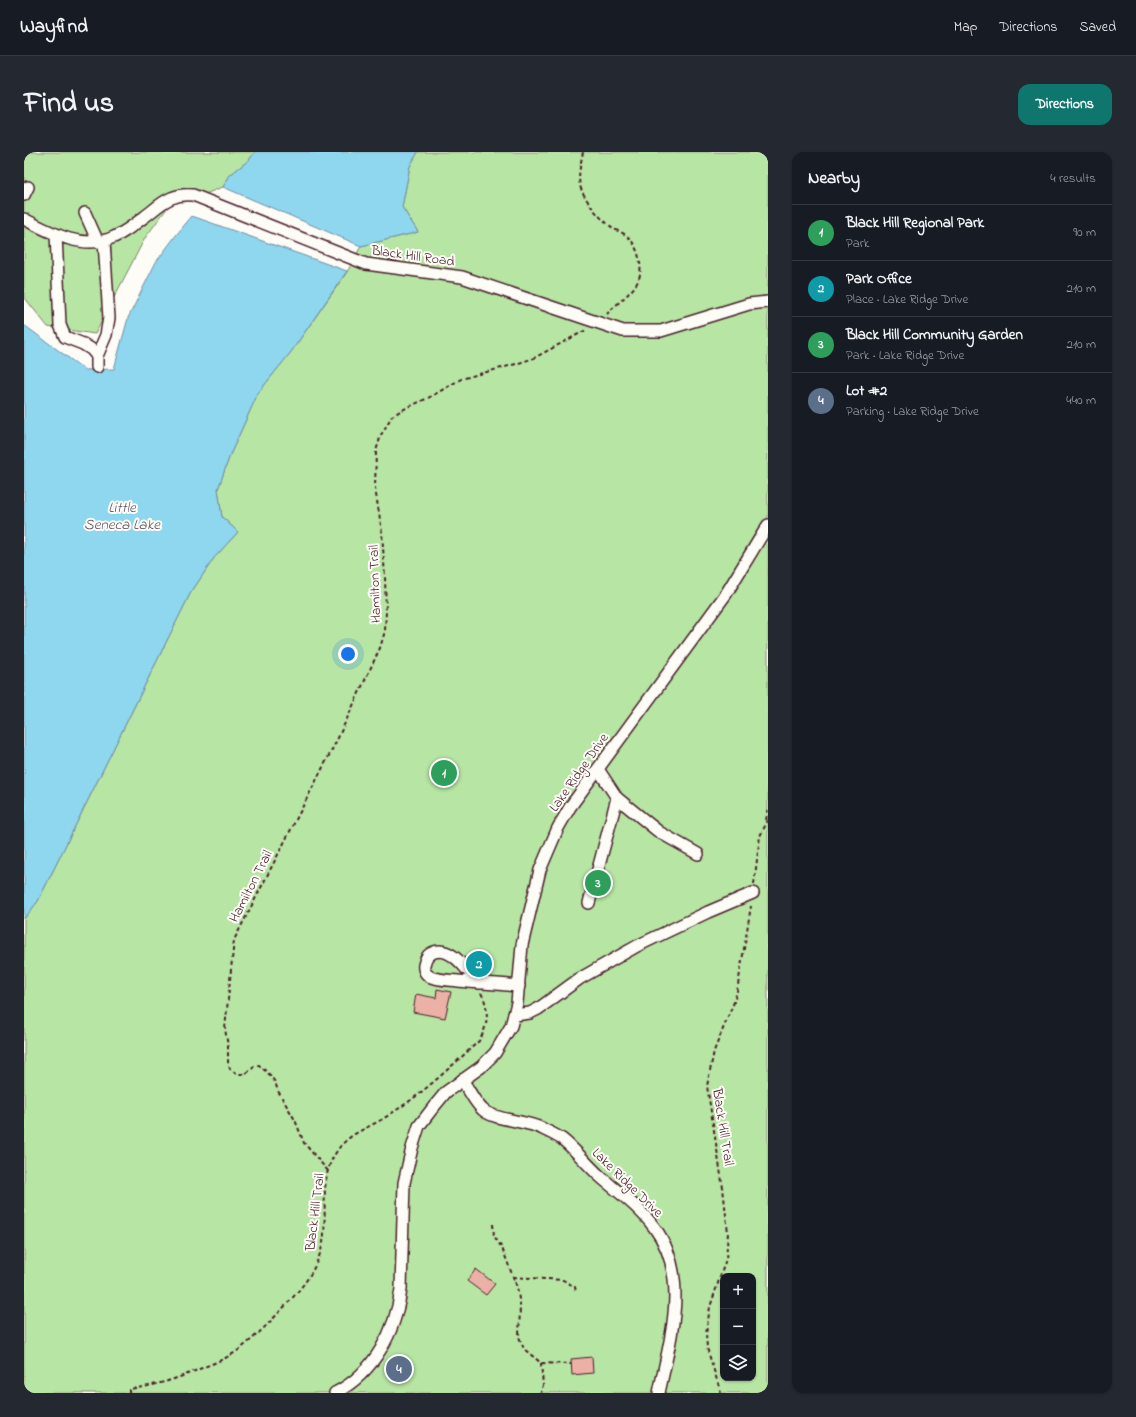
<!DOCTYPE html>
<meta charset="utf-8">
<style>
:root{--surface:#171b24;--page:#242831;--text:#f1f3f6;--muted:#9ea1a6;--line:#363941;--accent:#0f766e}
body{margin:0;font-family:"Indie Flower",sans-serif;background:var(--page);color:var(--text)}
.controls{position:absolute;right:12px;bottom:12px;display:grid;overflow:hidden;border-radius:8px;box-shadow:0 1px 3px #0004}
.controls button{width:36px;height:36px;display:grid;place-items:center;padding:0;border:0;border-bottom:1px solid var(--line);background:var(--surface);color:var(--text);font:20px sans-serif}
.you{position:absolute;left:324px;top:502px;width:14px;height:14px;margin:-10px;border:3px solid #fff;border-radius:50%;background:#1a73e8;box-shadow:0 0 0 6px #1a73e833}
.badge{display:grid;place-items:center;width:26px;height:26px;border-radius:50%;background:var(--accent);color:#fff;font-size:13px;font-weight:700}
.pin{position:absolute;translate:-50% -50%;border:2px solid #fff;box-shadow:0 1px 4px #0006}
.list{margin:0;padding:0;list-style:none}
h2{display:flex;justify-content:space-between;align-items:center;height:52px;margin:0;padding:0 16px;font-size:17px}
h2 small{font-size:13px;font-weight:400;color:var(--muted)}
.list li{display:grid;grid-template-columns:26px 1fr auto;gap:12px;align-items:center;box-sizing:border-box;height:56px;padding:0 16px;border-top:1px solid var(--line)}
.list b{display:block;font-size:15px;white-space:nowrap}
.list p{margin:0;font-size:13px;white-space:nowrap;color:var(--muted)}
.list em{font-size:13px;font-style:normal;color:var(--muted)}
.icon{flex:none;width:22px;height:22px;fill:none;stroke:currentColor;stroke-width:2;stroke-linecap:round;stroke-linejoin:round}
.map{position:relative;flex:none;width:744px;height:1241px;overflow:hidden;border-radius:12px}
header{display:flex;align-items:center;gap:24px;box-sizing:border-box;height:56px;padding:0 20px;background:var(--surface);border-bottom:1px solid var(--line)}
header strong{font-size:19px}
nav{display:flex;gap:22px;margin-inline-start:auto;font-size:14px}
.intro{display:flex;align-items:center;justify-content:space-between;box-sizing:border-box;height:96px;padding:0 24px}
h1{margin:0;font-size:28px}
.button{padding:10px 18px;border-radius:12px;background:var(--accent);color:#fff;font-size:14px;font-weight:700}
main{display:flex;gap:24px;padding:0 24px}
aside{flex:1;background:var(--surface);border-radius:12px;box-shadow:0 1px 3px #0004}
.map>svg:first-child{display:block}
.green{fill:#b7e5a4;stroke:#808268;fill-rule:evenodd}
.water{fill:#8ed7ef;stroke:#738da1}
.building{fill:#ebb1a6;stroke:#4a1f2b}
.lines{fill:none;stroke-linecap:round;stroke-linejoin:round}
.minor-casing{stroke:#4a1f2b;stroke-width:14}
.path{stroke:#4a1f2b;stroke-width:2;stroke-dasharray:4 3;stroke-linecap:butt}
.minor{stroke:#fdfcf7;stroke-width:11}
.labels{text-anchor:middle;stroke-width:4;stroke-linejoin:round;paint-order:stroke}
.street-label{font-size:14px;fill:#4a1f2b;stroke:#fdfcf7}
.water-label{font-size:15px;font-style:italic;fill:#5e5666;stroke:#fdfcf7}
</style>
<header>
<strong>Wayfind</strong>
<nav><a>Map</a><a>Directions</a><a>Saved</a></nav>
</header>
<div class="intro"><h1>Find us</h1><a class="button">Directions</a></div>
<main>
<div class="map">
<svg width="744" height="1241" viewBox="0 0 744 1241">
<rect width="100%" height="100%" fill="#fdfcf7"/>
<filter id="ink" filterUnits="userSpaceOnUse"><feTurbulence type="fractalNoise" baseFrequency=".025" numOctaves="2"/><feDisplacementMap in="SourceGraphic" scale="8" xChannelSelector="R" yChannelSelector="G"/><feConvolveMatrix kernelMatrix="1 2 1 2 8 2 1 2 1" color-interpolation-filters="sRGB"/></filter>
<g filter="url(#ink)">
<!-- green -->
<g class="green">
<path d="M 0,0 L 231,0 L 225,8 L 206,23 L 199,35 L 176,44 L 152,44 L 121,86 L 71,182 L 24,175 L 0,145 Z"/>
<path d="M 394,0 L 744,0 L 744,1241 L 0,1241 L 0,767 L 14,749 L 166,442 L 190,406 L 214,380 L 198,365 L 194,337 L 206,303 L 234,241 L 267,200 L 323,120 L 337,94 L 394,80 L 378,55 L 386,14 ZM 699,1124 L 729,1124 L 729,1226 L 699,1226 Z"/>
</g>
<!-- water -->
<g class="water">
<path d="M 231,0 L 394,0 L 386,14 L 378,55 L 394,80 L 337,94 L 199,35 L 206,23 L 225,8 Z"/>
<path d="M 168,64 L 323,119 L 267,200 L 234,241 L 206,303 L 194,337 L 198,365 L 214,380 L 190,406 L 166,442 L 14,749 L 0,767 L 0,173 L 61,218 L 90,217 L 104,166 L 132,110 L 153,82 Z"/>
</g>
<!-- building -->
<g class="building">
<path d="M 455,799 L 467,817 L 457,824 L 444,806 Z"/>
<path d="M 413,837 L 427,840 L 421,866 L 389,860 L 392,842 L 412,846 Z"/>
<path d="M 452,1117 L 471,1132 L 462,1143 L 443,1129 Z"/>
<path d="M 568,1205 L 569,1221 L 548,1223 L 547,1207 Z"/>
</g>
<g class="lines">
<!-- minor casing -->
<g class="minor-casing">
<g id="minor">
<path d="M 0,43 L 4,35"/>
<path d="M 61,61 L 74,90"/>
<path d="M 0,67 C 27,81 60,99 90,85 C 104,79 116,68 128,59 C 141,48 152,41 169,43 L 342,112 L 438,125 L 599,179 L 637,179 L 725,152 L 744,150"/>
<path d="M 32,82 L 36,173 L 41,185 L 59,192 L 67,197 L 73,204"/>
<path d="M 73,215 L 73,204 L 82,183 L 85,166 L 80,89"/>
<path d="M 574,617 L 593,646 L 635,680 L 674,702"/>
<path d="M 565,751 L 593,646"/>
<path d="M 454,831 C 443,818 425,790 406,802 C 402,804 401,809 400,813 C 399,818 402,823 407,825 C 415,828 425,828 434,829 C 454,831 474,832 495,834"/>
<path d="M 490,863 L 506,861 L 514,857 L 555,827 L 613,794 L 684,760 L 729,741"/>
<path d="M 438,928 C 445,937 450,950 459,958 C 472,969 502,968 519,977 C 525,980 532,983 538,987 C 553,999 565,1015 579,1027 C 597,1042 616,1056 630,1075 C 667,1124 646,1187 635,1241"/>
<path d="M 311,1241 C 350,1221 372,1179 377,1137 L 380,1031 L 388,996 L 395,974 L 408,957 L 422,940 L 457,915 L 471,901 L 487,874 L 493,851 L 498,793 L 516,718 L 534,676 L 546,655 L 702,442 L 744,373"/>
</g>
</g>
<!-- path -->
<g class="path">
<path d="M 559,0 C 557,11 552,28 558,39 C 565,54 578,69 592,78 C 596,80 602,82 605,86 C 614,95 620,116 614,129 C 609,140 592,152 583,162"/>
<path d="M 742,668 L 744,658"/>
<path d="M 730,732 L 736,684 L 744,668"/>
<path d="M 304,1019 L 280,991 L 271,968 L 254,939 L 251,930 L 246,923 L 235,913 L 230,914 L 228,917 L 221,922 L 213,922 L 206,917 L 204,910 L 204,894 L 201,877 L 210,788 L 313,588 L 356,496 L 361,479 L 362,460 L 361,425 L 358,380 L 351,336 L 352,299 L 357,283 L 368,264 L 378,258 L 404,246 L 437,227 L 492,212 L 510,206 L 562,178"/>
<path d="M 469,1072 L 470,1084 L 478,1096 L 493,1135 L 496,1153 L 495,1185 L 500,1197 L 517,1211 L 547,1212"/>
<path d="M 489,1125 L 539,1128 L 551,1135 L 552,1140"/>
<path d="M 517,1211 L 519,1233 L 517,1241"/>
<path d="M 105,1241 L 105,1237 C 132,1234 156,1226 180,1215 C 191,1211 203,1206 213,1199 C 231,1186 246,1170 261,1154 C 279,1135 294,1116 299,1090 C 304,1059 294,1026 313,999 C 323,983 341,977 357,968 C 367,962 377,955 387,948 C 411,930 433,909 455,889 C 464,874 466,857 457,841"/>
<path d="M 697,1241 L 683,1196 L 682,1182 L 686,1155 L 702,1107 L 704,1081 L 699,1036 L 683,934 L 690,899 L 710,850 L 713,839 L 727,754"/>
</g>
<!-- minor -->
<use href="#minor" class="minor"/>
</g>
</g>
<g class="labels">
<!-- street labels -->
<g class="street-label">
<text transform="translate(389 103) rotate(8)" y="5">Black Hill Road</text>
<text transform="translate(350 432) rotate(-92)" y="5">Hamilton Trail</text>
<text transform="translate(554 620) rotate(-55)" y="5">Lake Ridge Drive</text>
<text transform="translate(226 734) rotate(-63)" y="5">Hamilton Trail</text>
<text transform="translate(700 975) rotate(81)" y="5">Black Hill Trail</text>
<text transform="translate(604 1030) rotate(44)" y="5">Lake Ridge Drive</text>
<text transform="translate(290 1060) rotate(-83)" y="5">Black Hill Trail</text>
</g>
<!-- water labels -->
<g class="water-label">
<text x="98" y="360">Little<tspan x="98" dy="17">Seneca Lake</tspan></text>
</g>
</g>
</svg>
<div class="controls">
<button>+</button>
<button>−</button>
<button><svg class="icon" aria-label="layers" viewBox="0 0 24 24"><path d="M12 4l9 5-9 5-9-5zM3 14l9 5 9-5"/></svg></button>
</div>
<div class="you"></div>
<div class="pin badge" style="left:420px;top:621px;background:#2e9e5b">1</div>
<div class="pin badge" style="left:455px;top:812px;background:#0f9aa8">2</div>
<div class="pin badge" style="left:574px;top:731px;background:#2e9e5b">3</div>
<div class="pin badge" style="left:375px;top:1217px;background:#5c6f8a">4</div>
</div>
<aside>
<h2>Nearby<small>4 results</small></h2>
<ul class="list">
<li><span class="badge" style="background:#2e9e5b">1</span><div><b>Black Hill Regional Park</b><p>Park</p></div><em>90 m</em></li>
<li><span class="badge" style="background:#0f9aa8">2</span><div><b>Park Office</b><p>Place · Lake Ridge Drive</p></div><em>210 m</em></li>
<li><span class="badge" style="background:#2e9e5b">3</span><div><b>Black Hill Community Garden</b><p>Park · Lake Ridge Drive</p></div><em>210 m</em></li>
<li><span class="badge" style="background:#5c6f8a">4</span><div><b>Lot #2</b><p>Parking · Lake Ridge Drive</p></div><em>440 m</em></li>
</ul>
</aside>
</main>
